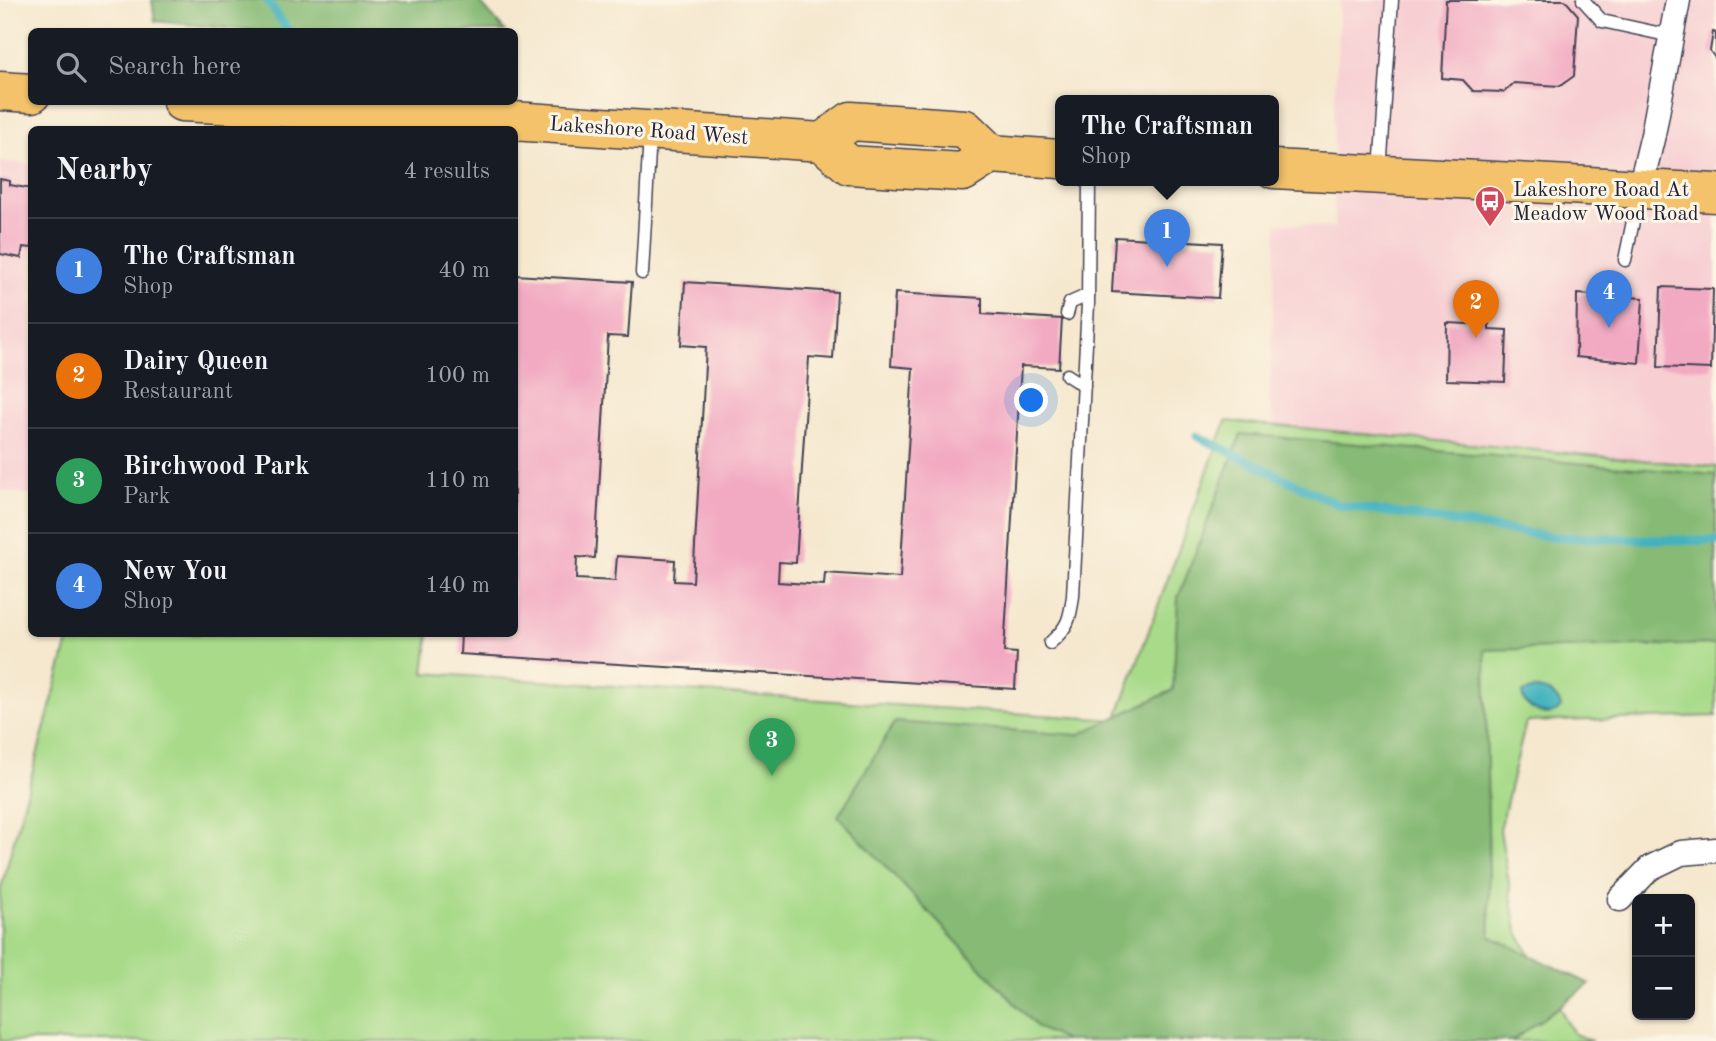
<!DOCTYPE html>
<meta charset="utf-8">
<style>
:root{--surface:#171b24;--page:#242831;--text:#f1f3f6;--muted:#9ea1a6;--line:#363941;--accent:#db2777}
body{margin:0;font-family:"Old Standard TT",serif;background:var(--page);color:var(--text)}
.controls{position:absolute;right:21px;bottom:21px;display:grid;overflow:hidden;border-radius:10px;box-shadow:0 2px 5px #0004}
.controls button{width:63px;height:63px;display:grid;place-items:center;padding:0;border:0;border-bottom:2px solid var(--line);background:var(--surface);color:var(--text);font:35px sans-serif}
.you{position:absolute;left:1032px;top:401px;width:24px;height:24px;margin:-18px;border:5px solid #fff;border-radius:50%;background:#1a73e8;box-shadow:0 0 0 10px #1a73e833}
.badge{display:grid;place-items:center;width:46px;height:46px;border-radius:50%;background:var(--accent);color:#fff;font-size:23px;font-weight:700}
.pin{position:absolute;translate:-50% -58px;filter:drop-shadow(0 2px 4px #0008)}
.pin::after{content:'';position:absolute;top:37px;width:24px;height:21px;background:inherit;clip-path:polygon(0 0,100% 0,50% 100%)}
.popup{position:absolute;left:1055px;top:95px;width:224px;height:91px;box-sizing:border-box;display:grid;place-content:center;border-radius:10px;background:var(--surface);filter:drop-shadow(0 2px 5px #0005);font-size:23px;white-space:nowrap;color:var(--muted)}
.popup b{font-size:26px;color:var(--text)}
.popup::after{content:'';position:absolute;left:50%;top:100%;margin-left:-14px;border:14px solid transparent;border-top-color:var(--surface)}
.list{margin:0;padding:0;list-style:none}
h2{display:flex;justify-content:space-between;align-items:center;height:91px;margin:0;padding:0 28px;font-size:30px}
h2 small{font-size:23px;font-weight:400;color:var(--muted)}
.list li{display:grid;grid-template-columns:46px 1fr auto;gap:21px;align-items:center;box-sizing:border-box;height:105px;padding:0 28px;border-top:2px solid var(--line)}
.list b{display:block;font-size:26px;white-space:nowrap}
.list p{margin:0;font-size:23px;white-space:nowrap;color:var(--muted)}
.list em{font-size:23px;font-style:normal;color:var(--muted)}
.icon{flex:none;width:38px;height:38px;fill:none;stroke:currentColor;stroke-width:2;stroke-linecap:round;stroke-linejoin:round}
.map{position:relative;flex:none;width:1716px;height:1041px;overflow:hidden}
.search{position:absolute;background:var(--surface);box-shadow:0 2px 5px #0004;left:28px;top:28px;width:490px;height:77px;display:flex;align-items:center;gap:18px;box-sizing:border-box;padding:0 24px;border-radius:10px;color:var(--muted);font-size:26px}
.panel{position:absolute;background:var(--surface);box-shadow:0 2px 5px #0004;left:28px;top:126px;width:490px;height:511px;border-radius:10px}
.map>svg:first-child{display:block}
.built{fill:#f7cfd3}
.green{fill:#a8da89;stroke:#657e62;stroke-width:2}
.forest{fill:#86ba75;stroke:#546e58;stroke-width:2}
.water{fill:#43b2bd;stroke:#326a7c;stroke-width:2}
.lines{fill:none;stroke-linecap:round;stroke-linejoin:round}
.stream{stroke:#43b2bd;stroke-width:9}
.building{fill:#f2aac2}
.lane-casing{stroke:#424051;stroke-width:15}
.street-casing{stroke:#424051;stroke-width:27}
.primary-casing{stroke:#424051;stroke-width:41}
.lane{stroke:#fff;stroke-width:12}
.street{stroke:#fff;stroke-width:24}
.primary{stroke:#f3c26a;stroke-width:38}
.labels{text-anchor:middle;stroke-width:6;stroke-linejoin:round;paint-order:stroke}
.street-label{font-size:21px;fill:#22223b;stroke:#fcf5e5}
.poi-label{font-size:21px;fill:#22223b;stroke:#fcf5e5;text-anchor:start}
</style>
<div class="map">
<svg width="1716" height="1041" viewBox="0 0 1716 1041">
<rect width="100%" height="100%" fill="#fcf5e5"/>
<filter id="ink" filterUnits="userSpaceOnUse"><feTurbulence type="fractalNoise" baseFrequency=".0143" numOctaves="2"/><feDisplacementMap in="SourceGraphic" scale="14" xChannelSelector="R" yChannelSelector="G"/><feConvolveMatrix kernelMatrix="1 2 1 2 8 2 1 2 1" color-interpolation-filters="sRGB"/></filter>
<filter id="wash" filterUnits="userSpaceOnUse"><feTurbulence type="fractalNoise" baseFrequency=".00686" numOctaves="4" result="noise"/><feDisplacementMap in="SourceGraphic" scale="28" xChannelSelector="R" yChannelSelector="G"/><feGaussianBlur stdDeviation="1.57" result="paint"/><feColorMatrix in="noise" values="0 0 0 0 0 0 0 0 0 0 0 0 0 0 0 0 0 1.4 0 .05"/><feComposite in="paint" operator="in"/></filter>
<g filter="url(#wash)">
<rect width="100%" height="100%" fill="#f5e8cf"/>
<!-- built -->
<g class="built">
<path d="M 1340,0 L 1716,0 L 1716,474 L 1275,426 L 1269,402 L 1277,223 L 1334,228 L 1334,111 Z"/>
<path d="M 0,162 L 31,164 L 31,495 L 0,490 Z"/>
</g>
<!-- green -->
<path class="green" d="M 1226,421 L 1716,467 L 1716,716 L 1526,722 L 1500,830 L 1517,931 L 1574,1034 L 1592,1041 L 0,1041 L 0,892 L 70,634 L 429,634 L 424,673 L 1116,720 Z"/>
<!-- forest -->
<g class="forest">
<path d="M 152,0 L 478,0 L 505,31 L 266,32 L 155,21 Z"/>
<path d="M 1241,434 L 1716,475 L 1716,644 L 1485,650 L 1490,936 L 1590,984 L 1512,1041 L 1066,1041 L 1038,1028 L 838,816 L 895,722 L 1078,735 L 1173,690 L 1178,598 Z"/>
</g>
<!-- water -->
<path class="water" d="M 1535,689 C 1547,690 1558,694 1561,707 C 1552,722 1522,710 1522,693 Z"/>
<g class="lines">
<!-- stream -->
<g class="stream">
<path d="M 267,0 L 289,32"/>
<path d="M 1197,436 L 1339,505 L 1553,537 L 1716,541"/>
</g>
</g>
<g id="blocks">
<!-- building -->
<g class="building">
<path d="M 1446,0 L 1565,0 L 1578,15 L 1574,76 L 1560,86 L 1514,83 L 1504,92 L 1473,91 L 1463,80 L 1442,78 Z"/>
<path d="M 1713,32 L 1716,33 L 1716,59 L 1710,51 Z"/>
<path d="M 0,179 L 10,181 L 10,185 L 32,189 L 32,248 L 23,247 L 21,258 L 0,254 Z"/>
<path d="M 1115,237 L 1222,243 L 1218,298 L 1112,292 Z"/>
<path d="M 514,275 L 632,282 L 628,337 L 608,336 L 595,558 L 577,557 L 576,579 L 615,581 L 617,556 L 675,560 L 674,581 L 693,582 L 706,347 L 681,345 L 685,282 L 837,292 L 833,359 L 809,357 L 796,563 L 779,562 L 778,582 L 824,585 L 825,573 L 900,578 L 913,368 L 891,366 L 895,293 L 982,298 L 982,314 L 1062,319 L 1059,368 L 1021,366 L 1004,652 L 1017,653 L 1015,689 L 460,654 L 461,634 L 514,634 Z"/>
<path d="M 1661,287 L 1713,289 L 1711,369 L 1658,367 Z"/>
<path d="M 1577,294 L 1643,298 L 1639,363 L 1576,357 Z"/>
<path d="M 1469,321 L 1489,322 L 1489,329 L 1507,330 L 1505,382 L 1446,380 L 1447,323 L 1468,324 Z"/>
</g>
</g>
</g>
<g filter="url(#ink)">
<use href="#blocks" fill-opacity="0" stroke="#424051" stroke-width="2"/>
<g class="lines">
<!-- lane casing -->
<g class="lane-casing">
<g id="lane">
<path d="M 1583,0 L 1602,21 L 1671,36"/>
<path d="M 1380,171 L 1392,0"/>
<path d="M 1625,260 L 1639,192"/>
<path d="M 642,273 L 650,134"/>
<path d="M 1067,314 L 1070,303 L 1088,295"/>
<path d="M 1067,375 L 1084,386"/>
<path d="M 1050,643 C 1068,627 1070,620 1073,596 L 1088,304 L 1089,181"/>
</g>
</g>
<!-- street casing -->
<g class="street-casing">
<g id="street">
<path d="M 1640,188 L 1653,135 L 1678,0"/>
<path d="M 1620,899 L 1650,868 L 1681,853 L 1716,850"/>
</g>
</g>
<!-- primary casing -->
<g class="primary-casing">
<g id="primary">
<path d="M 0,91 L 32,93"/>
<path d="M 182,102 L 469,118 L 822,142 L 849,165 L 963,172 L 991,154 L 1060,159"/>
<path d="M 822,142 L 851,121 L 965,129 L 991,154"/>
<path d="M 1274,169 L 1716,193"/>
</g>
</g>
<!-- lane -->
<use href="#lane" class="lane"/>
<!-- street -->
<use href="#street" class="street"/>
<!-- primary -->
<use href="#primary" class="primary"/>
</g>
</g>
<!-- icons -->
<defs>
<g id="bus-pin" transform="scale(1.575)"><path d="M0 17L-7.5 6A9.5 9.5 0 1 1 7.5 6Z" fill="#d1495b" stroke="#fcf5e5"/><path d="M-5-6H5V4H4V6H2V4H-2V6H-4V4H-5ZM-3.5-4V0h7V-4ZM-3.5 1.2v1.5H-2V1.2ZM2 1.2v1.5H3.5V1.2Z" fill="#fff"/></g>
</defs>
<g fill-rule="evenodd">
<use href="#bus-pin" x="1490" y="201"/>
</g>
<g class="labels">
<!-- street labels -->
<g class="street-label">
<text transform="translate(649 130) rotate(4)" y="7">Lakeshore Road West</text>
</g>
<!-- poi labels -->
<g class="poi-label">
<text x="1513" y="196">Lakeshore Road At<tspan x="1513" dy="24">Meadow Wood Road</tspan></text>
</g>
</g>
</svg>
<div class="controls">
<button>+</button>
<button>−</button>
</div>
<div class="you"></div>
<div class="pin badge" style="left:1167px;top:267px;background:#3f7fe0">1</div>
<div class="popup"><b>The Craftsman</b>Shop</div>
<div class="pin badge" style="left:1476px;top:338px;background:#e8710a">2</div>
<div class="pin badge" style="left:772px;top:776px;background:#2e9e5b">3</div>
<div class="pin badge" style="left:1609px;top:328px;background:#3f7fe0">4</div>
<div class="search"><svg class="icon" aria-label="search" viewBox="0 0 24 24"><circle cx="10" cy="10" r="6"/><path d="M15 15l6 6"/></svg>Search here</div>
<section class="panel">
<h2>Nearby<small>4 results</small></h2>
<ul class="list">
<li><span class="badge" style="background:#3f7fe0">1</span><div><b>The Craftsman</b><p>Shop</p></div><em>40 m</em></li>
<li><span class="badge" style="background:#e8710a">2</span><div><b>Dairy Queen</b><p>Restaurant</p></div><em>100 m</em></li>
<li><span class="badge" style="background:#2e9e5b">3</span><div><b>Birchwood Park</b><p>Park</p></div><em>110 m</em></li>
<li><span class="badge" style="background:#3f7fe0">4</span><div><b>New You</b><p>Shop</p></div><em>140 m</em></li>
</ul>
</section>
</div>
